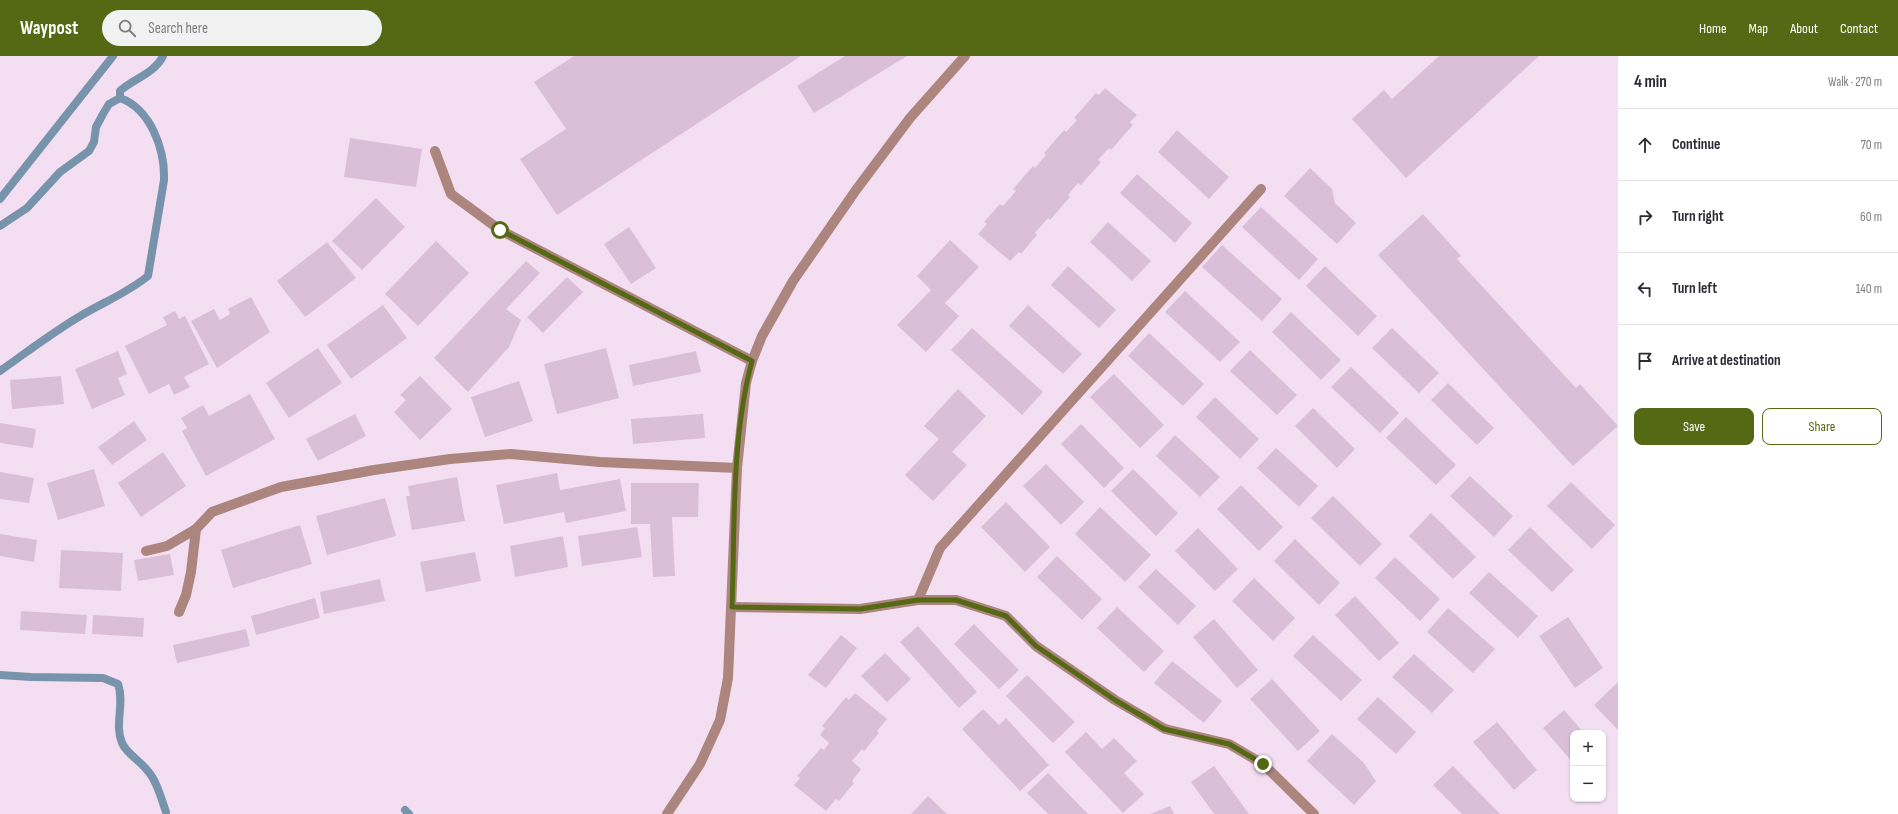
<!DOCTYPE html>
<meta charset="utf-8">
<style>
:root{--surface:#fff;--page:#f2f2f3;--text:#2b2b33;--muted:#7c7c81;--line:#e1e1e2;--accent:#556813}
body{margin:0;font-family:"Sofia Sans Condensed",sans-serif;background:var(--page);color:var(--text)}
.controls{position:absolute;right:12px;bottom:12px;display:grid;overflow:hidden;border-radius:8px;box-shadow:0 1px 3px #0004}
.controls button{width:36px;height:36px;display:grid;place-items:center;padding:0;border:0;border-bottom:1px solid var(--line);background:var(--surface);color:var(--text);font:20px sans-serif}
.stop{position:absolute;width:12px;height:12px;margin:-9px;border:3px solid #556813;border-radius:50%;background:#fff}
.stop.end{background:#556813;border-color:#fff;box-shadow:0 1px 4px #0008}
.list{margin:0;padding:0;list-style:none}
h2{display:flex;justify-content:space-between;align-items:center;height:52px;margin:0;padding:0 16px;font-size:17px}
h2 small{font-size:13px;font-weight:400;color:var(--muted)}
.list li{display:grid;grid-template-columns:26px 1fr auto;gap:12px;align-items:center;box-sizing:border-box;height:72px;padding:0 16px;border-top:1px solid var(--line)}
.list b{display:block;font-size:15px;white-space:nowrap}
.list em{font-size:13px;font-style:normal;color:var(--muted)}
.actions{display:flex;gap:8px;padding:12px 16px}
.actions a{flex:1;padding:9px 0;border:1px solid var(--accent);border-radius:8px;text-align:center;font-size:14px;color:var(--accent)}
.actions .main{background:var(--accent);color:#fff}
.icon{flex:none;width:22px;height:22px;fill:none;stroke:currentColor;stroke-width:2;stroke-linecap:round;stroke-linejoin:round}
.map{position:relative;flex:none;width:1618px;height:758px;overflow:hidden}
header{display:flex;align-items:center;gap:24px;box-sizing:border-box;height:56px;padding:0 20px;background:var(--accent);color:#fff}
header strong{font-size:19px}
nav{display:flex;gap:22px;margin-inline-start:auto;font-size:14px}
.search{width:280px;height:36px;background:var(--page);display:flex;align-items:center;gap:10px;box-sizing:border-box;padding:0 14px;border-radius:22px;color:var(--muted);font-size:15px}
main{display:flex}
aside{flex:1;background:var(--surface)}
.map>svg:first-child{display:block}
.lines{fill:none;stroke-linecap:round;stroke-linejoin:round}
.stream{stroke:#7893ac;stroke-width:8}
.building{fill:#dbbfd9}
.minor{stroke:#ab857e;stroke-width:10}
.route{stroke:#556813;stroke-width:5}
</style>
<header>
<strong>Waypost</strong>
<div class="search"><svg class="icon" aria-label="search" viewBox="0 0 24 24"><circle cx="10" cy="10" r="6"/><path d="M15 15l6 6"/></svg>Search here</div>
<nav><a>Home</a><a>Map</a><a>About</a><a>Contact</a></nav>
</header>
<main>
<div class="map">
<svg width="1618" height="758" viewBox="0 0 1618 758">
<rect width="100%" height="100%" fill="#f4dff2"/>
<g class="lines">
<!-- stream -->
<g class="stream">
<path d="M 0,143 L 113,0"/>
<path d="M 0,170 L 27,152 L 60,116 L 89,95 L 94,86 L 96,71 L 103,58 L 109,48 L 120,42 L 120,35 C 133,23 155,17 163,0"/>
<path d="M 0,315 C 27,296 53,276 82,259 C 104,246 127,237 148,220 L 164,124 C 165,94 151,53 120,42"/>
<path d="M 0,619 L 31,621 L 103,622 L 118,628 C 125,647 114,668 122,687 C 127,698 139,704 147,714 C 157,725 161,742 166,756"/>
<path d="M 405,754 L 409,758"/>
</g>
</g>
<!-- building -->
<g class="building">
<path d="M 574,0 L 801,0 L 557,159 L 520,103 L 566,73 L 534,26 Z"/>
<path d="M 845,0 L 907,0 L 814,57 L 797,30 Z"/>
<path d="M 1439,0 L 1539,0 L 1406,122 L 1352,63 L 1384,34 L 1392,43 Z"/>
<path d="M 1105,32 L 1137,59 L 1130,66 L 1133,69 L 1111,94 L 1109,92 L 1098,104 L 1101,106 L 1081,129 L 1078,127 L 1068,139 L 1070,141 L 1050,164 L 1048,162 L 1035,177 L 1037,179 L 1021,198 L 1019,196 L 1010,205 L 978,178 L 987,168 L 984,166 L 1000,148 L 1003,150 L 1016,135 L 1013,133 L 1033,110 L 1035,112 L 1046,99 L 1044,97 L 1064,74 L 1066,76 L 1077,64 L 1074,62 L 1096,37 L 1099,39 Z"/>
<path d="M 1177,74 L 1229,121 L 1209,143 L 1158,96 Z"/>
<path d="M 350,82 L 422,93 L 416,131 L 344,121 Z"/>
<path d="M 1310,112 L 1332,133 L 1335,147 L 1356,167 L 1337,188 L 1284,140 Z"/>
<path d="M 1137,118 L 1192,167 L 1175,187 L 1120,137 Z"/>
<path d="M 376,142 L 405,171 L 362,214 L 332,185 Z"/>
<path d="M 1261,151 L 1318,203 L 1299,224 L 1242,171 Z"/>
<path d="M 1423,158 L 1461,200 L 1457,203 L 1576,332 L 1580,328 L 1618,370 L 1573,410 L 1378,199 Z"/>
<path d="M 1108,166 L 1151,205 L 1132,225 L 1090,186 Z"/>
<path d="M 629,171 L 656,212 L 631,228 L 604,188 Z"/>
<path d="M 950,184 L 979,211 L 945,247 L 959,260 L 926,296 L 897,269 L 931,234 L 917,220 Z"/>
<path d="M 436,185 L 469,217 L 418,270 L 385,238 Z"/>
<path d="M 327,186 L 356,222 L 305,261 L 277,225 Z"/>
<path d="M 1222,189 L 1282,243 L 1262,265 L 1202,211 Z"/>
<path d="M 526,205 L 540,217 L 506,253 L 521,264 L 509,291 L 468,336 L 434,302 Z"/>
<path d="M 1068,210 L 1116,254 L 1099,272 L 1051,229 Z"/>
<path d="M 1325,210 L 1377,260 L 1358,280 L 1306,230 Z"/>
<path d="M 567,221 L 583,236 L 543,277 L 527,261 Z"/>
<path d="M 1185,235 L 1240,286 L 1220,306 L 1165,256 Z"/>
<path d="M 251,241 L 270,276 L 217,312 L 191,265 L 214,253 L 220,264 L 230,258 L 228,253 Z"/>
<path d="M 383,249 L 407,282 L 351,323 L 327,289 Z"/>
<path d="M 1028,249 L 1082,298 L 1063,318 L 1009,270 Z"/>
<path d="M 175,255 L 179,263 L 185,260 L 209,308 L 184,321 L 190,331 L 174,339 L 169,328 L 149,338 L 125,290 L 167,269 L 163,261 Z"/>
<path d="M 1291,256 L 1341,304 L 1321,324 L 1272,276 Z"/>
<path d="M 972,272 L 1043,336 L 1022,359 L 951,294 Z"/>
<path d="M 1392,272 L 1439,317 L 1419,337 L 1372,292 Z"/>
<path d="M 1149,277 L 1204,328 L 1183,350 L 1128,300 Z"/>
<path d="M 318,292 L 342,327 L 289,362 L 266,327 Z"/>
<path d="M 606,292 L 619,342 L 557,358 L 544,308 Z"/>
<path d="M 1250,294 L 1297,339 L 1277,359 L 1230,315 Z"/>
<path d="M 118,295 L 127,318 L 118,322 L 125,339 L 92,353 L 75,313 Z"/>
<path d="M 696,295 L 701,316 L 633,330 L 629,309 Z"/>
<path d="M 1351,311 L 1399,357 L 1380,377 L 1331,331 Z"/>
<path d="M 1114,318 L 1164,369 L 1140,392 L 1090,341 Z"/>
<path d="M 61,320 L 64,348 L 12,353 L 10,324 Z"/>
<path d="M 420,320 L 452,353 L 420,384 L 394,356 L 406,344 L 400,339 Z"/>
<path d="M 519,325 L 533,365 L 485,381 L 471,341 Z"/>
<path d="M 1448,327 L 1494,372 L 1477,389 L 1431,344 Z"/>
<path d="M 958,333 L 986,360 L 952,396 L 967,409 L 933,445 L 905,419 L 939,383 L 924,370 Z"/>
<path d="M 250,338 L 275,383 L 206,420 L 182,375 L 187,372 L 181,362 L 203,349 L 209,360 Z"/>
<path d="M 1215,341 L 1259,383 L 1240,403 L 1196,361 Z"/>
<path d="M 1313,352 L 1355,393 L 1337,412 L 1295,370 Z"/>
<path d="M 355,358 L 366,380 L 318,405 L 306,383 Z"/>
<path d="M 703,358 L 705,382 L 633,388 L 631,363 Z"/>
<path d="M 1406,361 L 1456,409 L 1436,429 L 1386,382 Z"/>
<path d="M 134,365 L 147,384 L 112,409 L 98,391 Z"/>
<path d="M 0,367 L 36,373 L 33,392 L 0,387 Z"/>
<path d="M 1081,368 L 1124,412 L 1104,432 L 1061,388 Z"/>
<path d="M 1175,379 L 1220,421 L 1200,441 L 1156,400 Z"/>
<path d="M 1276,392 L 1318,430 L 1299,451 L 1257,412 Z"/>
<path d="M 163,396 L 186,430 L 141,461 L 118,427 Z"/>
<path d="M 1046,408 L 1084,446 L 1061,469 L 1023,430 Z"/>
<path d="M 94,413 L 105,450 L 58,464 L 47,427 Z"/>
<path d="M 1133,413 L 1178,457 L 1156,480 L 1111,435 Z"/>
<path d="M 0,416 L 34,422 L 29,447 L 0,443 Z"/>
<path d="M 557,417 L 560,434 L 620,423 L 626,455 L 566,467 L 564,456 L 504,468 L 496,429 Z"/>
<path d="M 1470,420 L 1513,460 L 1494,481 L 1450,440 Z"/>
<path d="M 457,421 L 465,465 L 412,474 L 406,440 L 410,440 L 408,430 Z"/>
<path d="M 1571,426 L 1615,469 L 1592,493 L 1547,450 Z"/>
<path d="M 631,427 L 699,427 L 698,461 L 672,461 L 675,520 L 653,521 L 650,468 L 631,468 Z"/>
<path d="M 1241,429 L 1283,471 L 1259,495 L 1217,453 Z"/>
<path d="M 1333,440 L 1382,488 L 1360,510 L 1311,462 Z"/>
<path d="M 385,442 L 396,480 L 327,499 L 316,460 Z"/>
<path d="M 1006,446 L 1050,491 L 1025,516 L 981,471 Z"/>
<path d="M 1100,451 L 1151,499 L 1125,526 L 1075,478 Z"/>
<path d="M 1431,457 L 1476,501 L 1453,523 L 1409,480 Z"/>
<path d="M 300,469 L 312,508 L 233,532 L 221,494 Z"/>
<path d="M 637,471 L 642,501 L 582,510 L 578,480 Z"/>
<path d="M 1530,471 L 1574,514 L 1552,536 L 1508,494 Z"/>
<path d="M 1198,472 L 1238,513 L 1215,535 L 1175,495 Z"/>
<path d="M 0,478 L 37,484 L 34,506 L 0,500 Z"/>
<path d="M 563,480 L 568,511 L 515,521 L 510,490 Z"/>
<path d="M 1295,483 L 1340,527 L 1319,549 L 1274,505 Z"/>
<path d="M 61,494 L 123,497 L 121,535 L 59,532 Z"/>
<path d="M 475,496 L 481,525 L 426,536 L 420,506 Z"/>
<path d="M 170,498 L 174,519 L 138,525 L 134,504 Z"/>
<path d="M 1057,500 L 1102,543 L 1082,564 L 1037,521 Z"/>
<path d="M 1395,501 L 1440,543 L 1420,565 L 1375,522 Z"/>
<path d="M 1156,513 L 1196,550 L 1178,569 L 1138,531 Z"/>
<path d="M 1489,516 L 1538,560 L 1518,582 L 1469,537 Z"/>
<path d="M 1254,522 L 1295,562 L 1273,585 L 1232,545 Z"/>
<path d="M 380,523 L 385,545 L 324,558 L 320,536 Z"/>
<path d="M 1355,540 L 1399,587 L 1379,605 L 1335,559 Z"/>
<path d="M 315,542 L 320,562 L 256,579 L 251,560 Z"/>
<path d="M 1117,551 L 1164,595 L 1144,616 L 1097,572 Z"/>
<path d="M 1448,552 L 1495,593 L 1473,617 L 1427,576 Z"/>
<path d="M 21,555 L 87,559 L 85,578 L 20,574 Z"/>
<path d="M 93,559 L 144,562 L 143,581 L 92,578 Z"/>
<path d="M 1568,561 L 1603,612 L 1575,632 L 1539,580 Z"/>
<path d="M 1214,563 L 1258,614 L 1237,632 L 1193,581 Z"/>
<path d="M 974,568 L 1019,614 L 999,633 L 954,588 Z"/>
<path d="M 918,570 L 977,636 L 959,652 L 900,586 Z"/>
<path d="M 246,573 L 250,590 L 177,607 L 173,589 Z"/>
<path d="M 841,579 L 857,592 L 826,632 L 808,619 Z"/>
<path d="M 1313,579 L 1362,624 L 1341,645 L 1293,600 Z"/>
<path d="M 885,597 L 911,623 L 887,646 L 861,620 Z"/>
<path d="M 1414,598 L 1454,634 L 1432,657 L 1392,621 Z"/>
<path d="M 1172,605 L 1222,645 L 1204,667 L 1154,627 Z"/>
<path d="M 1027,619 L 1075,666 L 1053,687 L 1006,640 Z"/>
<path d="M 1272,623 L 1320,675 L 1298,695 L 1250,643 Z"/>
<path d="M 1618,626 L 1618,674 L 1594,649 Z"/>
<path d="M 855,637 L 887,663 L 877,675 L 879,677 L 864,695 L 862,693 L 852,705 L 861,713 L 852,725 L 854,727 L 839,745 L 836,743 L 826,755 L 794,729 L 800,722 L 797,720 L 821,692 L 824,694 L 829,687 L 820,679 L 825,672 L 822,670 L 846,641 L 849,644 Z"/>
<path d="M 1378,641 L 1416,676 L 1396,698 L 1357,663 Z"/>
<path d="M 983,653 L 999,669 L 1006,662 L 1049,709 L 1020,735 L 962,673 Z"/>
<path d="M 1564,654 L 1584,677 L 1573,677 L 1573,707 L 1543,672 Z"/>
<path d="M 1497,666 L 1537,714 L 1514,734 L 1473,686 Z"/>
<path d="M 1086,676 L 1102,693 L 1114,682 L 1137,705 L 1124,717 L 1144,738 L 1123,757 L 1065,696 Z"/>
<path d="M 1332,678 L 1363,706 L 1376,725 L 1354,749 L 1307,705 Z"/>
<path d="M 1214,710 L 1249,758 L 1214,758 L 1191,726 Z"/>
<path d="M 1453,710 L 1500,758 L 1462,758 L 1433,729 Z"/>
<path d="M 1048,717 L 1088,758 L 1048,758 L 1027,737 Z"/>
<path d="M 928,740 L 947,758 L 911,758 Z"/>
<path d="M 1170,750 L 1174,758 L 1150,758 Z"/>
</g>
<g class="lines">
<!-- minor -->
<g class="minor">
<path d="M 435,95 L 451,138 L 500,174 L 752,305"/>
<path d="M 146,495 L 167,490 L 196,473"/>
<path d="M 918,544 L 940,492 L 1261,133"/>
<path d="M 732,551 L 860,553 L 918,544 L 956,544 L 1006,560 L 1036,590 L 1115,644 L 1165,673 L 1229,688 L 1263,708 L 1314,758"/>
<path d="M 179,556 L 186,539 L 191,516 L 196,473 L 212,456 L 281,431 L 374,414 L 450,403 L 511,398 L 600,406 L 737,412"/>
<path d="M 667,758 L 700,708 L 720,664 L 728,622 L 737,412 L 746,327 L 752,305 L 762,280 L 793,225 L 856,134 L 910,62 L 965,0"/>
</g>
</g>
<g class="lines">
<!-- route -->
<path class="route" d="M 500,174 L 752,305 C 731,384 735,469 732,551 L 860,553 L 918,544 L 956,544 L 1006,560 L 1036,590 L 1115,644 L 1164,673 L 1229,688 L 1263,708"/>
</g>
</svg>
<div class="controls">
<button>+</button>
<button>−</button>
</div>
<div class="stop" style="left:500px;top:174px"></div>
<div class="stop end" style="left:1263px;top:708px"></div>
</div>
<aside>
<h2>4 min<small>Walk · 270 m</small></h2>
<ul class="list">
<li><svg class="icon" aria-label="ahead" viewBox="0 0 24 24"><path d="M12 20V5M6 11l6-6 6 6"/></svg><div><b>Continue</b></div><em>70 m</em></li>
<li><svg class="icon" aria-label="right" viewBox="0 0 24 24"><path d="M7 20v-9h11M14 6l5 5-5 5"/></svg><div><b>Turn right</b></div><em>60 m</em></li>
<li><svg class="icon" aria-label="left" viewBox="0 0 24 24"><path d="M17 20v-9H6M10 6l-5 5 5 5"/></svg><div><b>Turn left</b></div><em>140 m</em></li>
<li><svg class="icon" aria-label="arrive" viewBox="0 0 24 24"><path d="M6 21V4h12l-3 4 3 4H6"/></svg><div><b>Arrive at destination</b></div></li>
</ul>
<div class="actions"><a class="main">Save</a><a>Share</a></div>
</aside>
</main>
